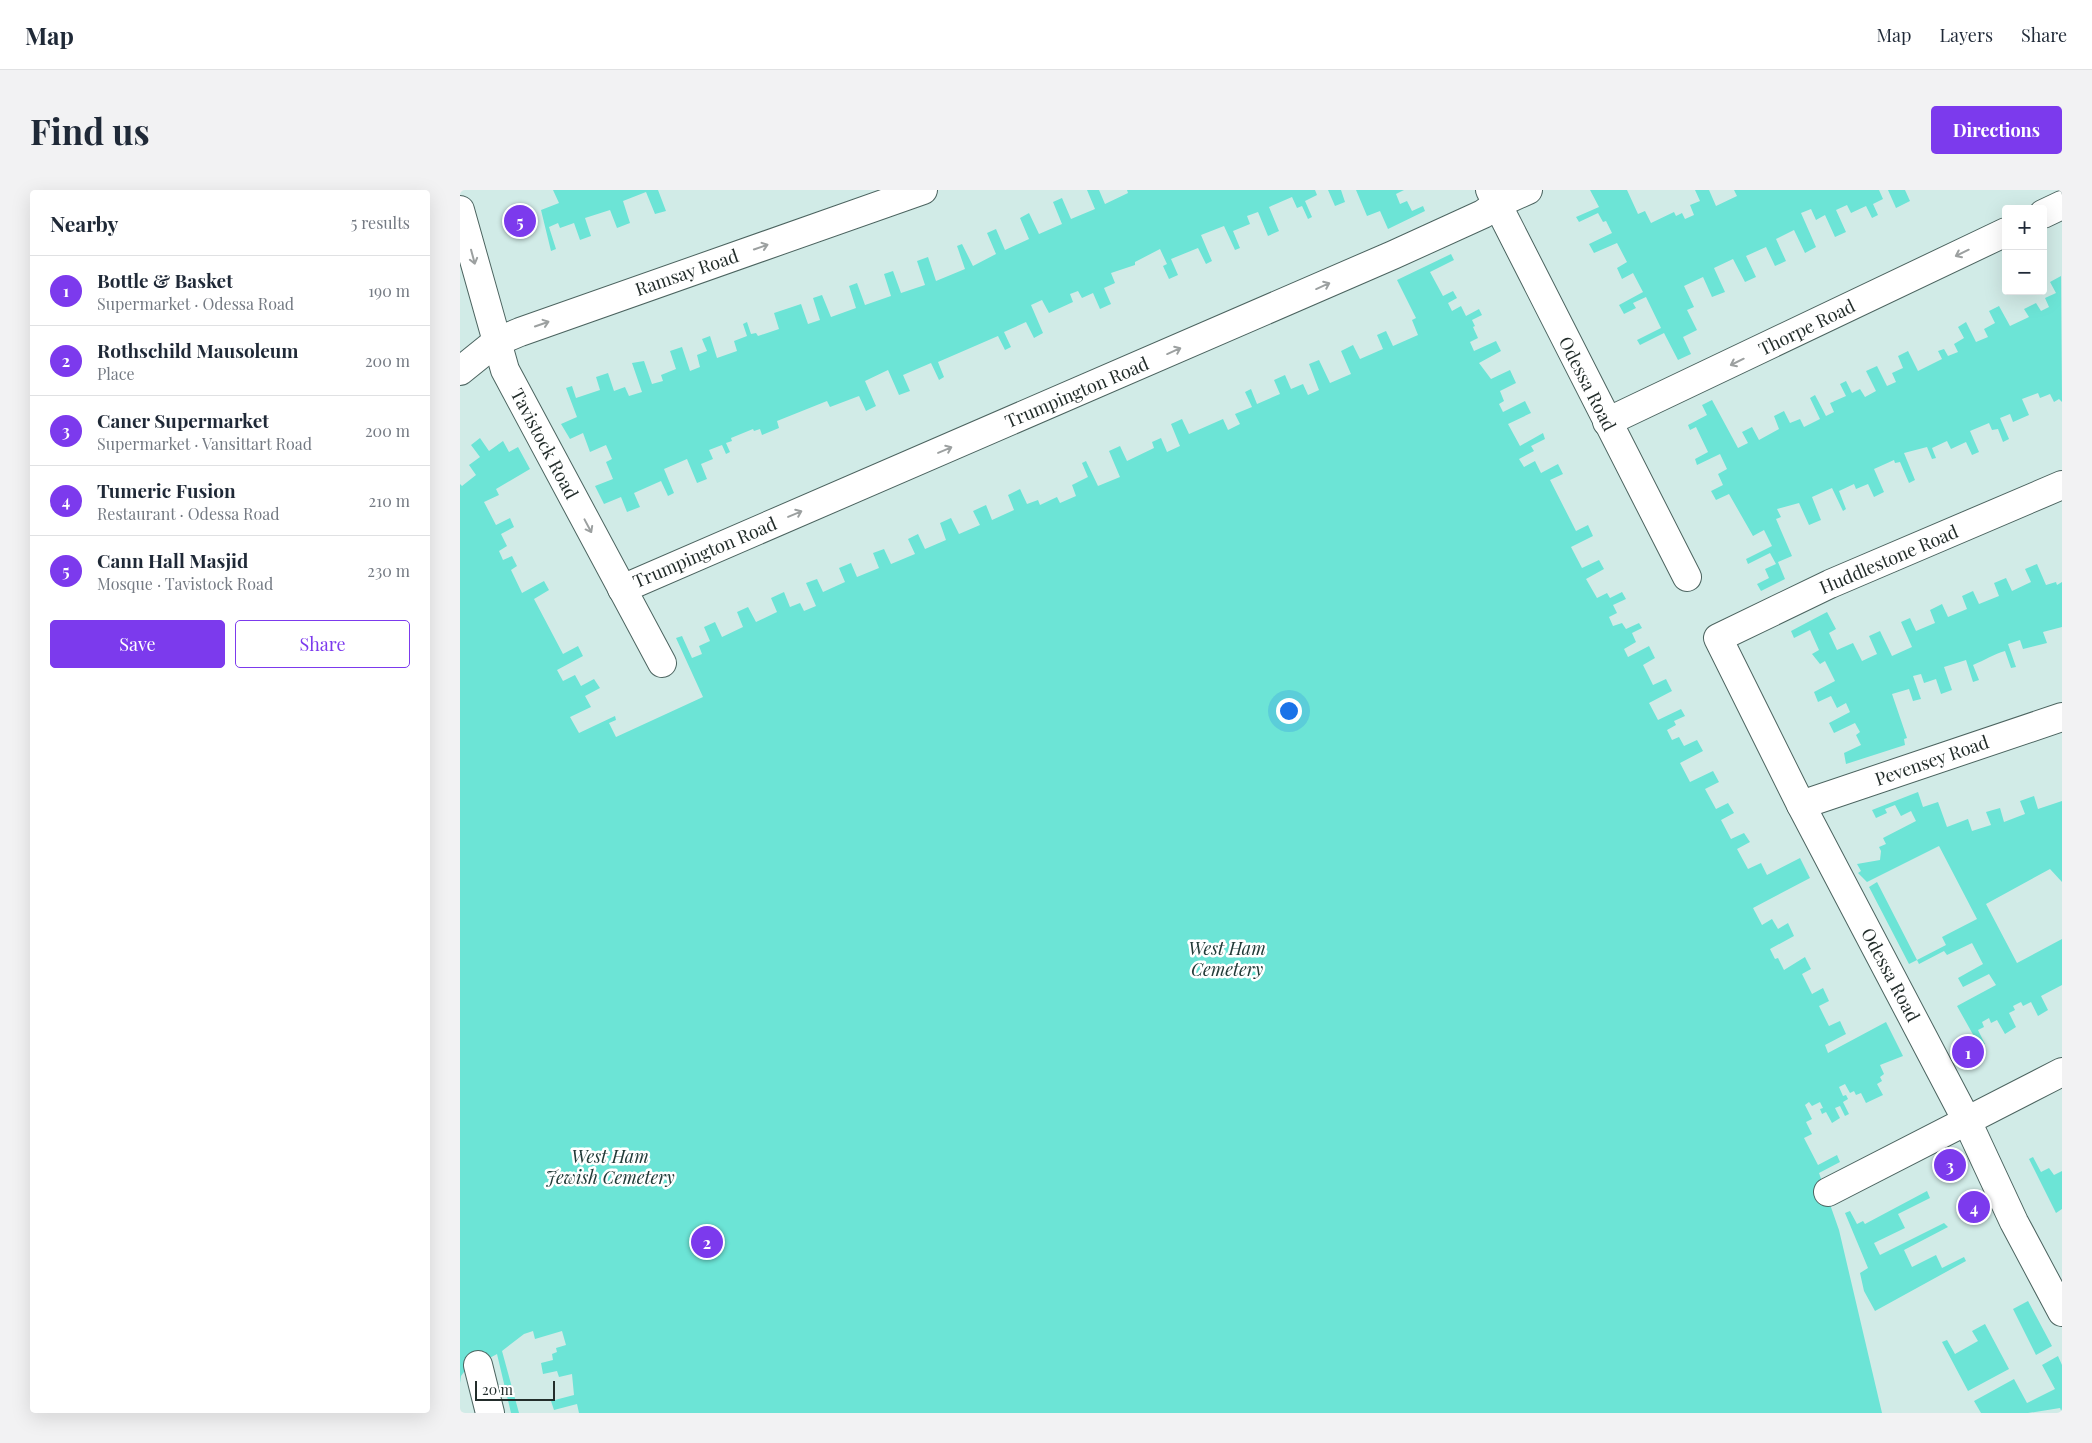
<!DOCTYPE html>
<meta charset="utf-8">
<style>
:root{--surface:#fff;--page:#f2f2f3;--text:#1f2937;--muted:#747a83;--line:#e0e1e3;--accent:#7c3aed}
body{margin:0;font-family:"Playfair Display",serif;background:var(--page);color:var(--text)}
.controls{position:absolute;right:15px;top:15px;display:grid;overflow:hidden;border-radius:5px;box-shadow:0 5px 20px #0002}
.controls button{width:45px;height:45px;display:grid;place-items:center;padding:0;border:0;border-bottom:1px solid var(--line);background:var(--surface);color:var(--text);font:25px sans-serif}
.scale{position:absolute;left:15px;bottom:12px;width:80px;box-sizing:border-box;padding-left:5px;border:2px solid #232d2b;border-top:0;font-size:14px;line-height:18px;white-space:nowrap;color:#232d2b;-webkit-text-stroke:4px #fff;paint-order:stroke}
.you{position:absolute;left:828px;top:520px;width:18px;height:18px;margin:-12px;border:4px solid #fff;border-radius:50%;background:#1a73e8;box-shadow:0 0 0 8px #1a73e833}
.badge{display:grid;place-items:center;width:32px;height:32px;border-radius:50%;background:var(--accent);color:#fff;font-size:16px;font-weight:700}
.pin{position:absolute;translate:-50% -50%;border:2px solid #fff;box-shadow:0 1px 5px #0006}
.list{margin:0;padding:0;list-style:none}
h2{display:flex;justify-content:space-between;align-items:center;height:65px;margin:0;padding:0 20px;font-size:21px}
h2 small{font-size:16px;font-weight:400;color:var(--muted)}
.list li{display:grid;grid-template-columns:32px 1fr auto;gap:15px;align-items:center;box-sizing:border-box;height:70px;padding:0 20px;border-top:1px solid var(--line)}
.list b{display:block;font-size:19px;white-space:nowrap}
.list p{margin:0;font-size:16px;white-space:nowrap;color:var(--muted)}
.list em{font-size:16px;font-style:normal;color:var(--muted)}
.actions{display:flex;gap:10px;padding:15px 20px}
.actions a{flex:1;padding:11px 0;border:1px solid var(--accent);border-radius:5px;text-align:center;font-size:18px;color:var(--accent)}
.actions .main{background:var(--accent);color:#fff}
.map{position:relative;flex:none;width:1602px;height:1223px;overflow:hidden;border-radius:5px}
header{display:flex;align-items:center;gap:30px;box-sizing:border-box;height:70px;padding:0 25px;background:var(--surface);border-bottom:1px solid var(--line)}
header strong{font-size:24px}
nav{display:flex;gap:28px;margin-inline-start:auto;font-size:18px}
.intro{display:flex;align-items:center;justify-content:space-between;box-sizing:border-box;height:120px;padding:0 30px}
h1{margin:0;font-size:35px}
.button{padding:12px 22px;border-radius:5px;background:var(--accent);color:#fff;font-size:18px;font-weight:700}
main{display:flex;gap:30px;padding:0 30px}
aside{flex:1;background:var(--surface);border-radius:5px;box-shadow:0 5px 20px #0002}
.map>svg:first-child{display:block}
.green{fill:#6ce4d6}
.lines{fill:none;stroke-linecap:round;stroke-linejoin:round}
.street-casing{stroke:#4c6460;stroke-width:30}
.street{stroke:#fff;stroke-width:28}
.oneway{stroke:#9ca0a0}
.labels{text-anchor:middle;stroke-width:5;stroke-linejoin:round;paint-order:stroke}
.street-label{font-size:18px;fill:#232d2b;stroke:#fff}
.park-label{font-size:18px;font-style:italic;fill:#223b38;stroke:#fff}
</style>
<header>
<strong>Map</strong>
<nav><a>Map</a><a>Layers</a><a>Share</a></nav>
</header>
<div class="intro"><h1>Find us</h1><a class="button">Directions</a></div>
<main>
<aside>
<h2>Nearby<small>5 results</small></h2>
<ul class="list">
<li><span class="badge">1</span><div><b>Bottle &amp; Basket</b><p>Supermarket · Odessa Road</p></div><em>190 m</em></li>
<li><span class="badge">2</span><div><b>Rothschild Mausoleum</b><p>Place</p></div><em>200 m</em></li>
<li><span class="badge">3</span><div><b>Caner Supermarket</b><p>Supermarket · Vansittart Road</p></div><em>200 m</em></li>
<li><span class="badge">4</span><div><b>Tumeric Fusion</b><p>Restaurant · Odessa Road</p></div><em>210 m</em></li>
<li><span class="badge">5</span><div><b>Cann Hall Masjid</b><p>Mosque · Tavistock Road</p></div><em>230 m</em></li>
</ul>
<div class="actions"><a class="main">Save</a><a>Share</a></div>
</aside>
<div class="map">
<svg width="1602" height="1223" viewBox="0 0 1602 1223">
<rect width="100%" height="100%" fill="#d1ebe7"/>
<!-- green -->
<g class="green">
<path d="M 93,0 L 198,0 L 206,21 L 195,24 L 186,2 L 163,11 L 170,33 L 157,38 L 150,20 L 125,28 L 131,46 L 120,50 L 114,33 L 100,38 L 98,33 L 89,37 L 96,59 L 91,61 L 81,20 L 99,13 Z"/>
<path d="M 627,0 L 639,0 L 645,14 L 668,3 L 667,0 L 855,0 L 857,5 L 845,11 L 852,27 L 848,29 L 842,16 L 837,18 L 832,7 L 809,17 L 819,41 L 808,46 L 798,22 L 787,26 L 790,34 L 773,41 L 780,58 L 775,60 L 764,36 L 741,45 L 752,71 L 746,74 L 738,58 L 711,69 L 718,85 L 709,89 L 703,76 L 707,74 L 700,59 L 675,72 L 675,75 L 651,83 L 655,93 L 644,98 L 651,114 L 640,119 L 633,103 L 622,108 L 618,101 L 610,104 L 613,112 L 589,123 L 582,110 L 571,115 L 583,143 L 574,148 L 566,132 L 544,142 L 551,157 L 545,160 L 538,146 L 478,172 L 484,187 L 479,190 L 471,173 L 443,185 L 450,201 L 439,205 L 428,180 L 405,191 L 416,216 L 406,221 L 399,206 L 370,217 L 367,211 L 317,231 L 319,238 L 302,245 L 300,239 L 294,241 L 293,239 L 271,248 L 272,251 L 266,253 L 270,262 L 266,264 L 262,255 L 249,260 L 253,269 L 241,274 L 247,289 L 237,293 L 227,269 L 204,279 L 214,303 L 208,306 L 201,291 L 174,303 L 180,317 L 167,322 L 161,307 L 144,314 L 135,296 L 153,289 L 146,272 L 152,269 L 146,255 L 130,262 L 123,243 L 110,249 L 101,234 L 117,227 L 106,198 L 112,196 L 116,208 L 140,200 L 136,187 L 148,183 L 154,201 L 165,197 L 169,206 L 182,202 L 172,173 L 184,171 L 192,194 L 203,191 L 201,185 L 216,179 L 210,161 L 222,157 L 230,181 L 240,177 L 237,165 L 247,161 L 242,149 L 250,146 L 257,168 L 277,161 L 274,151 L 287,146 L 283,134 L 287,132 L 291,144 L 296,143 L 298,146 L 319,139 L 314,123 L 341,114 L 348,134 L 360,130 L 353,108 L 362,105 L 371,127 L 396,118 L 389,96 L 397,93 L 405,115 L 431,106 L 424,84 L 433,81 L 441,103 L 465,95 L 457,71 L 468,67 L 476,91 L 505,79 L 497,56 L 502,54 L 513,76 L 536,64 L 527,43 L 536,39 L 545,60 L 569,49 L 560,28 L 569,23 L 579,44 L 602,34 L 593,12 L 602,8 L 611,29 L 635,19 Z"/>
<path d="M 868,0 L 881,0 L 885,12 L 875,16 Z"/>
<path d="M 896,0 L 944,0 L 936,4 L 940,14 L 947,11 L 952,21 L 963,16 L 965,21 L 928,39 L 920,21 L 907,26 Z"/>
<path d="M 1130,0 L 1167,0 L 1178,24 L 1185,21 L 1191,33 L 1214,22 L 1216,26 L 1222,23 L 1225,29 L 1234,25 L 1230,15 L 1240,11 L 1235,0 L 1249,0 L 1256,16 L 1277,6 L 1274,0 L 1419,0 L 1423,9 L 1413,14 L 1418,25 L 1412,28 L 1406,16 L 1391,23 L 1387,15 L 1376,20 L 1386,42 L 1375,47 L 1365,25 L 1356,30 L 1351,19 L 1341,23 L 1356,57 L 1345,63 L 1334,40 L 1316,49 L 1326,71 L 1315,76 L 1306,57 L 1286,66 L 1296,87 L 1285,92 L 1273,69 L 1254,78 L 1265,102 L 1252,107 L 1243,87 L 1224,96 L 1234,117 L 1227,120 L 1237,140 L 1223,147 L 1231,164 L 1218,170 L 1204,143 L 1180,155 L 1177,150 L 1201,138 L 1186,107 L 1173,113 L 1176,118 L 1164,124 L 1159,115 L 1183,102 L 1173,83 L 1162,89 L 1157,78 L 1167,72 L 1157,53 L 1134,63 L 1129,54 L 1152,43 L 1146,31 L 1143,32 L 1138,23 L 1119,32 L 1116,27 L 1139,17 Z"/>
<path d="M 1428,0 L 1445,0 L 1450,11 L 1436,18 Z"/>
<path d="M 991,64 L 994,70 L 970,82 L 983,106 L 993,101 L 997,108 L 988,113 L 992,121 L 1001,116 L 1006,126 L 1019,119 L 1022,125 L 1012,130 L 1015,136 L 1013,137 L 1018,148 L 1010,152 L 1014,161 L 1036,151 L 1041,161 L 1019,173 L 1031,189 L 1050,180 L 1056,193 L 1040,201 L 1044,211 L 1039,214 L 1043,222 L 1065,211 L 1071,223 L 1048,234 L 1060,256 L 1083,243 L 1085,249 L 1071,256 L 1074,261 L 1059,269 L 1064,277 L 1075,271 L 1081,283 L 1098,274 L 1103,284 L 1090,290 L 1116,341 L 1128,335 L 1133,346 L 1111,357 L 1122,378 L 1139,370 L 1144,379 L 1126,389 L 1137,408 L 1147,403 L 1150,408 L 1162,402 L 1166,409 L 1153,415 L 1157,423 L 1149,427 L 1153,436 L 1162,433 L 1166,439 L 1179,433 L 1182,438 L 1172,443 L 1176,452 L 1164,459 L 1168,467 L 1189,456 L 1195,468 L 1183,475 L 1193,495 L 1206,489 L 1212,501 L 1189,513 L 1198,530 L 1221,519 L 1225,526 L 1214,531 L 1216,535 L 1207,540 L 1212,550 L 1219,547 L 1224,556 L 1237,550 L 1243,561 L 1220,573 L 1230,592 L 1253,581 L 1259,592 L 1245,599 L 1256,619 L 1268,613 L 1274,623 L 1261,630 L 1271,649 L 1284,643 L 1290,652 L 1277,659 L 1288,679 L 1301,673 L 1307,685 L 1340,668 L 1350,688 L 1293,718 L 1302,735 L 1312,729 L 1318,739 L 1328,733 L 1334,746 L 1310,759 L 1315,769 L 1318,768 L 1324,780 L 1345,767 L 1351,779 L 1342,784 L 1352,804 L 1363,798 L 1369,811 L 1359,816 L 1369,836 L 1380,831 L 1386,844 L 1365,855 L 1368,863 L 1426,832 L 1443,866 L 1420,875 L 1424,884 L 1420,887 L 1422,891 L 1417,894 L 1423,905 L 1406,913 L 1401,903 L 1396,905 L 1394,901 L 1390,903 L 1385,894 L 1379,897 L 1383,906 L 1386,905 L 1388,909 L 1383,912 L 1389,924 L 1385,926 L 1380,916 L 1375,918 L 1380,928 L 1372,933 L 1366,922 L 1362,924 L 1360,919 L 1363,918 L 1360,912 L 1352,916 L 1349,912 L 1345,915 L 1352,929 L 1346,932 L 1352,944 L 1344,948 L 1358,975 L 1377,965 L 1380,972 L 1359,983 L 1379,1040 L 1422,1223 L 119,1223 L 117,1214 L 94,1220 L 91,1211 L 114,1205 L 112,1184 L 99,1187 L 97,1181 L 83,1184 L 81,1173 L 93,1170 L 92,1164 L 97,1162 L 96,1158 L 106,1155 L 102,1141 L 75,1149 L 73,1141 L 64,1144 L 42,1161 L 59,1223 L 51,1223 L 37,1164 L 4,1182 L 1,1186 L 0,1193 L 0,294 L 2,296 L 16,285 L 9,275 L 20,267 L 11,255 L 20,248 L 29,261 L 43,251 L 49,262 L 58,257 L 70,279 L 36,299 L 39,305 L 24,312 L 36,335 L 50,328 L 54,337 L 41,344 L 47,356 L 39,361 L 43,370 L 52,366 L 57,376 L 51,380 L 62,403 L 84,391 L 89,400 L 74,409 L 103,464 L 118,456 L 123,466 L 97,480 L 103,491 L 115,485 L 121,496 L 134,489 L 140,498 L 125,506 L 131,517 L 110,527 L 119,543 L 155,526 L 156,530 L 149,533 L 156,547 L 243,507 L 216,448 L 222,446 L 232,468 L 242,464 L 239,456 L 250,451 L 244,437 L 255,432 L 262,447 L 283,437 L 277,422 L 288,417 L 296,432 L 317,422 L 311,408 L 324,402 L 330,417 L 340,413 L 344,421 L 356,416 L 346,393 L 357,389 L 363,402 L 385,392 L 379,378 L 391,373 L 397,387 L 419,378 L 413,363 L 424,359 L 431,374 L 455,364 L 448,349 L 458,344 L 465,359 L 486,350 L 480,333 L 491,328 L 499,344 L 520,335 L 513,321 L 526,315 L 532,330 L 554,320 L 548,305 L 560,299 L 567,314 L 578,310 L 580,315 L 597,307 L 600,313 L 616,306 L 612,295 L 628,287 L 622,273 L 626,271 L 638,296 L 660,287 L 649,261 L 660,256 L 667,271 L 694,258 L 692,252 L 701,248 L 707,262 L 720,256 L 711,234 L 722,229 L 729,244 L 763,229 L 768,240 L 780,234 L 775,224 L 792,217 L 785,202 L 791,199 L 797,214 L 820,204 L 814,190 L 825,185 L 831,199 L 843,194 L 848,205 L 859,200 L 849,174 L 859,170 L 870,193 L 891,184 L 881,161 L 893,155 L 900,169 L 923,159 L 917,145 L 926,141 L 933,156 L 958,145 L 952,130 L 956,128 L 937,90 Z"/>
<path d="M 1601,86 L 1602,212 L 1599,209 L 1594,212 L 1590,204 L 1580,208 L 1578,203 L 1562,209 L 1569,225 L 1553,232 L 1550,224 L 1540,228 L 1549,249 L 1543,252 L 1538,239 L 1532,240 L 1529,233 L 1510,241 L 1519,262 L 1512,265 L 1506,252 L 1491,259 L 1487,251 L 1472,258 L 1476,268 L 1472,269 L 1467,257 L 1444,263 L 1455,290 L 1449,293 L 1440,272 L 1435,273 L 1434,270 L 1414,279 L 1424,302 L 1414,307 L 1408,294 L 1396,299 L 1394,294 L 1379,301 L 1386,319 L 1383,321 L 1372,298 L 1352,307 L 1361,330 L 1349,335 L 1339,313 L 1317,319 L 1321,327 L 1316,329 L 1332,366 L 1318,372 L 1325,389 L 1301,401 L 1297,394 L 1309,388 L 1305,379 L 1316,374 L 1310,363 L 1288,374 L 1286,369 L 1312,356 L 1304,340 L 1293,346 L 1269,304 L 1256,310 L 1251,301 L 1263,295 L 1258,284 L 1267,279 L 1260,264 L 1237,275 L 1235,269 L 1248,262 L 1236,237 L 1230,240 L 1228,235 L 1247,225 L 1242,215 L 1252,210 L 1278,258 L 1288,253 L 1282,242 L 1292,237 L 1299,250 L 1319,239 L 1314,226 L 1324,221 L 1330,233 L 1340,229 L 1344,237 L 1360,229 L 1350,208 L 1355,205 L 1366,226 L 1374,222 L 1370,213 L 1386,206 L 1380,194 L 1386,191 L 1392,203 L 1400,199 L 1405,207 L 1416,201 L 1406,181 L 1417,176 L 1427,196 L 1436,192 L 1432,183 L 1443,178 L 1438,166 L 1448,161 L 1458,181 L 1482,169 L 1478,161 L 1484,159 L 1488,166 L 1498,162 L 1494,154 L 1504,148 L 1498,137 L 1506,132 L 1516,152 L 1528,147 L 1524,139 L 1535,133 L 1529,121 L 1539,116 L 1550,136 L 1569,127 L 1564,119 L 1576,113 L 1581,121 L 1589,117 L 1585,108 L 1596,103 L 1590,92 Z"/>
<path d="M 1577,374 L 1586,395 L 1596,392 L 1597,395 L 1602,392 L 1602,437 L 1583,442 L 1587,453 L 1563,459 L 1560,450 L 1548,454 L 1556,477 L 1551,478 L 1545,461 C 1534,464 1525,470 1513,475 L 1519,490 L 1513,492 L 1506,470 L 1484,477 L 1492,500 L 1481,504 L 1476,489 L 1464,493 L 1461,484 L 1453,486 L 1461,509 L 1453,511 L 1449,499 L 1432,504 L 1447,548 L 1444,549 L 1445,555 L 1386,574 L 1384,563 L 1401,555 L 1396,545 L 1400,542 L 1395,533 L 1374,543 L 1369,533 L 1390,522 L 1386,513 L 1377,518 L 1371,506 L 1358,512 L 1354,502 L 1375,491 L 1365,471 L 1360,474 L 1352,464 L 1359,460 L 1350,440 L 1334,448 L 1331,441 L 1367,422 L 1376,439 L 1369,443 L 1377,460 L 1393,453 L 1402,471 L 1417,464 L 1409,446 L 1420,441 L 1432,466 L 1452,457 L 1441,432 L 1450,428 L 1456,441 L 1475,433 L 1470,420 L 1482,414 L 1488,427 L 1507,419 L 1502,406 L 1513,401 L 1519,414 L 1539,406 L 1534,393 L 1546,388 L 1552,401 L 1571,392 L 1565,379 Z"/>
<path d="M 1458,602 L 1463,617 L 1478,612 L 1487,637 L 1508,629 L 1512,641 L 1531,635 L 1526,622 L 1540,618 L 1544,632 L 1565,624 L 1560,611 L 1574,606 L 1578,619 L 1602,611 L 1602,692 L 1590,679 L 1526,714 L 1557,773 L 1602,749 L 1602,795 L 1581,806 L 1588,820 L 1578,826 L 1571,812 L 1563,816 L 1561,812 L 1553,816 L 1555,820 L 1549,823 L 1556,837 L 1545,844 L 1537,830 L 1531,833 L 1529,828 L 1522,832 L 1524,837 L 1518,840 L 1525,854 L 1520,857 L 1497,816 L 1536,795 L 1529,784 L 1503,797 L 1498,788 L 1523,774 L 1512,753 L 1487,765 L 1484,761 L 1459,774 L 1457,770 L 1449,774 L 1409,697 L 1417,692 L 1457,770 L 1486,755 L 1482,747 L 1517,729 L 1479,656 L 1407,692 L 1398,683 L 1401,681 L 1397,674 L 1420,670 L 1421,661 L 1419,657 L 1426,654 L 1423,648 L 1456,631 L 1451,621 L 1441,626 L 1435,615 L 1425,619 L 1427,623 L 1416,628 L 1412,620 Z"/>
<path d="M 1573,967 L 1581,982 L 1589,978 L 1594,985 L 1602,981 L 1602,1019 L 1596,1023 L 1569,969 Z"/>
<path d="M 1467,1001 L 1470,1008 L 1438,1024 L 1445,1038 L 1414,1053 L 1420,1065 L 1484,1033 L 1488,1037 L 1444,1060 L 1452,1077 L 1476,1065 L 1482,1078 L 1504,1067 L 1506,1071 L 1415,1121 L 1404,1101 L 1400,1083 L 1408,1078 L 1385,1023 L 1390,1021 L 1397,1034 L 1403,1031 L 1405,1034 Z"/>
<path d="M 1568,1111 L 1592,1156 L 1576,1165 L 1553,1119 Z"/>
<path d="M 1525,1134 L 1549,1179 L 1508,1201 L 1482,1152 L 1487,1150 L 1495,1164 L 1518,1151 L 1512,1141 Z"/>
<path d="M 1598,1166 L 1602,1175 L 1602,1223 L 1600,1218 L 1568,1223 L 1521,1223 L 1514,1211 L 1554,1189 L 1567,1213 L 1595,1199 L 1582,1175 Z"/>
</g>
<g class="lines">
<!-- street casing -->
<g class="street-casing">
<g id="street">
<path d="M 1030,0 L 1227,387"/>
<path d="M 0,20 L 45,180 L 202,473"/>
<path d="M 1583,24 L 1602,15"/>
<path d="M 0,181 L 36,152 L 60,142 L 463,0"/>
<path d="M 1147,232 L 1546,42"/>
<path d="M 1602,295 L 1370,394 L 1258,448 L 1341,615 L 1507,931 L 1554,1032 L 1602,1122"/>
<path d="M 162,399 L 933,65 L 1023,24 L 1037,14 L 1068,0"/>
<path d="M 1341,615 L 1602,527"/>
<path d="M 1368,1002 L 1602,882"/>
<path d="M 18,1175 L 30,1223"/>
</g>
</g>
<!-- street -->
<use href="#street" class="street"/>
</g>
<!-- one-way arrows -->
<defs><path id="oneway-shaft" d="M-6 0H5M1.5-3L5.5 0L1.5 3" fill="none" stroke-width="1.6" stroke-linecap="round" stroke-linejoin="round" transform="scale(1.25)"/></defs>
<g class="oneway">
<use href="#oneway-shaft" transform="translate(301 57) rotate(-19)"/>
<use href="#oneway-shaft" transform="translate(1502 63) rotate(154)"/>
<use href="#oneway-shaft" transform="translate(13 67) rotate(75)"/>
<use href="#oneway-shaft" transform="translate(863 96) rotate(-24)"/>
<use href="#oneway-shaft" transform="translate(82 134) rotate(-19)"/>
<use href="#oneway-shaft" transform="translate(714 161) rotate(-24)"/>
<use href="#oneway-shaft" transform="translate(1277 172) rotate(154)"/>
<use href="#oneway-shaft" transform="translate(485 260) rotate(-23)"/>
<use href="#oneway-shaft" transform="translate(335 324) rotate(-23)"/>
<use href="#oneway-shaft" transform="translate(128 336) rotate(62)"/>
</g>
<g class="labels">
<!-- street labels -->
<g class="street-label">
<text transform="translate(227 83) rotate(-19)" y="6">Ramsay Road</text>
<text transform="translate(1347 138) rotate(-26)" y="6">Thorpe Road</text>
<text transform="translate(1127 194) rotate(63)" y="6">Odessa Road</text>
<text transform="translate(617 203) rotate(-23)" y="6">Trumpington Road</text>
<text transform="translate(84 254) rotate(62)" y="6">Tavistock Road</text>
<text transform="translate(245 363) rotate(-23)" y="6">Trumpington Road</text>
<text transform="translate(1429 370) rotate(-23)" y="6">Huddlestone Road</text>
<text transform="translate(1472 571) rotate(-19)" y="6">Pevensey Road</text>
<text transform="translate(1430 785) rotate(62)" y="6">Odessa Road</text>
</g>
<!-- park labels -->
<g class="park-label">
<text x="767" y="765">West Ham<tspan x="767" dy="21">Cemetery</tspan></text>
<text x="150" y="973">West Ham<tspan x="150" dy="21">Jewish Cemetery</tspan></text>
</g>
</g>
</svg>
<div class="controls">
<button>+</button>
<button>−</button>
</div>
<div class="scale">20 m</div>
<div class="you"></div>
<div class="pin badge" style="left:1508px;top:862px">1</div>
<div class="pin badge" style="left:247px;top:1052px">2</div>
<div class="pin badge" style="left:1490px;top:975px">3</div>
<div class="pin badge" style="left:1514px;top:1017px">4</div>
<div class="pin badge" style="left:60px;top:31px">5</div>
</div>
</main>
